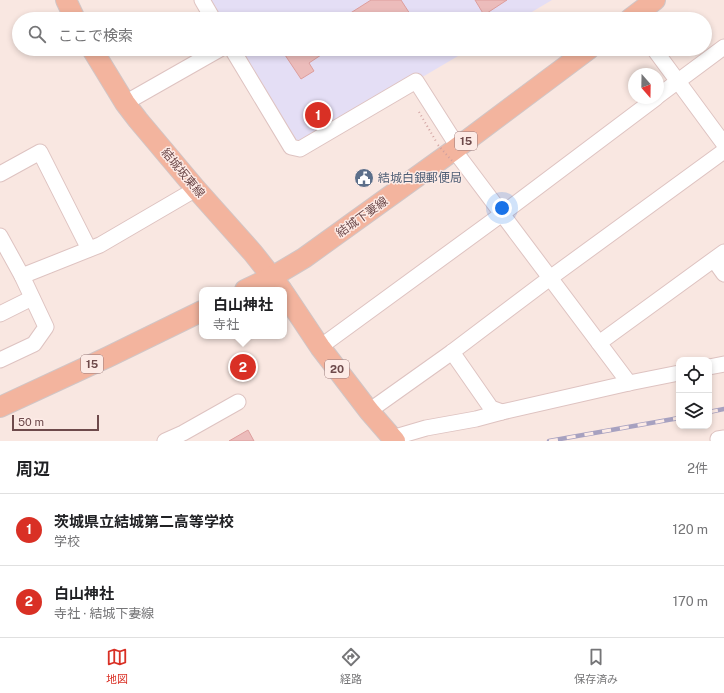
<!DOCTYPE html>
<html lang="ja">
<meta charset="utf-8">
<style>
:root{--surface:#fff;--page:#f2f2f2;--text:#202124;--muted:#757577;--line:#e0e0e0;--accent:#d93025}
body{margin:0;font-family:"Public Sans","Noto Sans JP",sans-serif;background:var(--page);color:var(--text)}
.controls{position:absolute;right:12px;bottom:12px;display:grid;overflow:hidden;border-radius:8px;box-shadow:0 2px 6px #0003}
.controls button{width:36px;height:36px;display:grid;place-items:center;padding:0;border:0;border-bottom:1px solid var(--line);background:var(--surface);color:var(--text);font:20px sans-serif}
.compass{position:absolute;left:628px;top:68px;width:36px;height:36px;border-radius:50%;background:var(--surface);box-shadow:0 2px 6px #0003;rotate:160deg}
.scale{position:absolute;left:12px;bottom:10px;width:87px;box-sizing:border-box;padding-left:4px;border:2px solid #6e4a4b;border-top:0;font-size:11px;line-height:14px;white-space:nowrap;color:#6e4a4b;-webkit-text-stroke:3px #fdebe6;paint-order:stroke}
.you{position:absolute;left:502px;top:208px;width:14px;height:14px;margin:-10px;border:3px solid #fff;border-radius:50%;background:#1a73e8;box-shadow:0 0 0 6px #1a73e833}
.badge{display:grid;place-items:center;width:26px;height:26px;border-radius:50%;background:var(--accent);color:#fff;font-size:13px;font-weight:700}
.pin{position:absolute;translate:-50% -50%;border:2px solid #fff;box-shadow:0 1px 4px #0006}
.popup{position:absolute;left:199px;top:287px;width:88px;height:52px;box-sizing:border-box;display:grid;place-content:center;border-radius:8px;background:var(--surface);filter:drop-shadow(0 1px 3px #0005);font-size:13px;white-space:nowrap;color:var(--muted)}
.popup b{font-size:15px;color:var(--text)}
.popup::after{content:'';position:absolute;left:50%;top:100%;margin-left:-8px;border:8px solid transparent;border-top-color:var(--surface)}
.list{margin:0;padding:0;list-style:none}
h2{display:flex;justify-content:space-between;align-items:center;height:52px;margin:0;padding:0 16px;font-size:17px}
h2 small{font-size:13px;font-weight:400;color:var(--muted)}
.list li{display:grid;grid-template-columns:26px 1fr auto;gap:12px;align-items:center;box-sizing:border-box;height:72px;padding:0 16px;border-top:1px solid var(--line)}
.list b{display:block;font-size:15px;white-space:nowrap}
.list p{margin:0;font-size:13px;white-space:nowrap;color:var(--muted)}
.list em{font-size:13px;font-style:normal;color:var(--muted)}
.icon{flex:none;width:22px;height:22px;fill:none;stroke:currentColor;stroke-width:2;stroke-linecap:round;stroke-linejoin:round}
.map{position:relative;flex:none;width:724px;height:441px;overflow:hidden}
.search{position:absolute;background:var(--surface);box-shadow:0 2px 6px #0003;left:12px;right:12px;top:12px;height:44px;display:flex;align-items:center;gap:10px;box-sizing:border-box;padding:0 14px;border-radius:22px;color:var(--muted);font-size:15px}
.sheet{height:196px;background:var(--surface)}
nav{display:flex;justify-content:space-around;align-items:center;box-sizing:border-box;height:56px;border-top:1px solid var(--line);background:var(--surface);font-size:11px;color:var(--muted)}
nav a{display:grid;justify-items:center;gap:2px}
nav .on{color:var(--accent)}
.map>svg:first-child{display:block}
.education{fill:#e4def5}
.building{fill:#ecbcbb;stroke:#dd9e9d}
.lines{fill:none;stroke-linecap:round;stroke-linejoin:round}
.minor-casing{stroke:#dec3c1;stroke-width:17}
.major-casing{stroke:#d1c5c5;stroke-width:22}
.path{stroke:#d0a09f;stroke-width:2;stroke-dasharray:1 3;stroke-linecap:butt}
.minor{stroke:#fff;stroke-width:15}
.major{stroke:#f3b49e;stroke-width:20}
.rail-casing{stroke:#a7a1c0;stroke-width:4.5}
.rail{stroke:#fdebe6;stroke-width:3;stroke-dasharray:9;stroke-linecap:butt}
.path-bridge{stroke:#d0a09f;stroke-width:2;stroke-dasharray:1 3;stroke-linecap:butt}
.labels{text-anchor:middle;stroke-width:3;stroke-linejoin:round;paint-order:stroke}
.shield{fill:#fdebe6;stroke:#997a7a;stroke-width:1}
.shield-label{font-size:11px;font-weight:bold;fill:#6e4a4b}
.street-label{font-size:12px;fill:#6e4a4b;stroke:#fdebe6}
.service-label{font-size:12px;fill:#4e5e75;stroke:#fdebe6;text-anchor:start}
</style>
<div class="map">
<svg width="724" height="441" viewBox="0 0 724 441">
<rect width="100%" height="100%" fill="#f9e7e1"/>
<!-- education -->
<g class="education">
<path d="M 202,0 L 552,0 L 520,19 L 213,19 Z"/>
<path d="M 232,49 L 470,49 L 300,149 Z"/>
</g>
<!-- building -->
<g class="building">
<path d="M 371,0 L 401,0 L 410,14 L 402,19 L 341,19 Z"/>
<path d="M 475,0 L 507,0 L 484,15 Z"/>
<path d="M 295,49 L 330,49 L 309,63 L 314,71 L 301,79 L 285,55 Z"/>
<path d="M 248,430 L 254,441 L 229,441 Z"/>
</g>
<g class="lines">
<!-- minor casing -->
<g class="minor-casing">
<g id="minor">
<path d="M 202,0 L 213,19"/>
<path d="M 232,49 L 291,147 L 300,149 L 416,81 L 458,147"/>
<path d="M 654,49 L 724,144"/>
<path d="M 658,96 L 724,47"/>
<path d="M 125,103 L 220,49"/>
<path d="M 454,150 L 629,383"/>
<path d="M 0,174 L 40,152 L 89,249"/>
<path d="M 0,236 L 22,276 L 100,245 L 196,189"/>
<path d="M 714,260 L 724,274"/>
<path d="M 0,314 L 32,298"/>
<path d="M 599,343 L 724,252"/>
<path d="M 320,347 L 502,214 L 656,98"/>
<path d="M 452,352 L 491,408 L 502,412"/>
<path d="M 0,360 L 34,344 L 46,327 L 22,276"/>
<path d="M 709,367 L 724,364"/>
<path d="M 369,411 L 452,352 L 550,278 L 724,151"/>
<path d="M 392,438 L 426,428 L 476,419 L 502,412 L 629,383 L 679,373"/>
<path d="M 165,441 L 183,433 L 238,402"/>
<path d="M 719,441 L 718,439 L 724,438"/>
</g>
</g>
<!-- major casing -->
<g class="major-casing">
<g id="major">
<path d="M 66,0 L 75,19"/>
<path d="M 630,19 L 655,0"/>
<path d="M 92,49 L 125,103 L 138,120 L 196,189 L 253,253 L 272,277 L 282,290"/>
<path d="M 245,290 L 272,277 L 304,258 L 454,150 L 589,49"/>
<path d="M 284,293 L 320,347 L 369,411 L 395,441"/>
<path d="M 0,407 L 108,357 L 202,311"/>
</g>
</g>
<!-- path -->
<path class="path" d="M 419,112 L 437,143"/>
<!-- minor -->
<use href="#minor" class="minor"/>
<!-- major -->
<use href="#major" class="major"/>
<!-- rail casing -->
<g class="rail-casing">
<g id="rail">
<path d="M 709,412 L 724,409"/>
<path d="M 549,441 L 679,418"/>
</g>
</g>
<!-- rail -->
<use href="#rail" class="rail"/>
<!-- path-bridge -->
<path class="path-bridge" d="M 438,145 L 453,162"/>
</g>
<!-- icons -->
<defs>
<g id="civic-disc" transform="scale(1)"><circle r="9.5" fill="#5c6f8a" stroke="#fdebe6"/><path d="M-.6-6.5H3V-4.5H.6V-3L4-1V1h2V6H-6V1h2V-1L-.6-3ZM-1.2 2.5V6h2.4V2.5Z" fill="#fff"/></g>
</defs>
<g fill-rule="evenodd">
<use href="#civic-disc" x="364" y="178"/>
</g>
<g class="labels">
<!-- shield labels -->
<g class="shield">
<rect x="455" y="132" width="22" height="18" rx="3"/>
<rect x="81" y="355" width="22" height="18" rx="3"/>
<rect x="325" y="360" width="24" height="18" rx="3"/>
</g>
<g class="shield-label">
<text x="466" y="145">15</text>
<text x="92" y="368">15</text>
<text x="337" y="373">20</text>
</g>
<!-- street labels -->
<g class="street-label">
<text transform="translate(183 173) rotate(50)" y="4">結城坂東線</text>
<text transform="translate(362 217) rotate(-36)" y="4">結城下妻線</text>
</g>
<!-- service labels -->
<g class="service-label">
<text x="378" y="182">結城白銀郵便局</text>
</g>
</g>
</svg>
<div class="controls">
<button><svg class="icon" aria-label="locate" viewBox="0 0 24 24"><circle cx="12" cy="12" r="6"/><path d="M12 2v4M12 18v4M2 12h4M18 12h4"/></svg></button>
<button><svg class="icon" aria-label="layers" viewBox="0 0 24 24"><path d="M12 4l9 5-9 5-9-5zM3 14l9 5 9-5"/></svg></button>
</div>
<svg class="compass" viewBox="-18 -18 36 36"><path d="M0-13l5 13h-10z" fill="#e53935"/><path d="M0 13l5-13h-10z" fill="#757577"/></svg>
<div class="scale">50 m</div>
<div class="you"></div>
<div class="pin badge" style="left:318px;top:115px">1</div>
<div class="pin badge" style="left:243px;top:367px">2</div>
<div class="popup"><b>白山神社</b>寺社</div>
<div class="search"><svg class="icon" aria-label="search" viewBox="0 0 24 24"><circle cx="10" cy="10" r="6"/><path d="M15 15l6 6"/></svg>ここで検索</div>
</div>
<section class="sheet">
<h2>周辺<small>2件</small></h2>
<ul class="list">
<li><span class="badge">1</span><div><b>茨城県立結城第二高等学校</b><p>学校</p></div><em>120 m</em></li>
<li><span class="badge">2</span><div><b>白山神社</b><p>寺社 · 結城下妻線</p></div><em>170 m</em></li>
</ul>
</section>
<nav>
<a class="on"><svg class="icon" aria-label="map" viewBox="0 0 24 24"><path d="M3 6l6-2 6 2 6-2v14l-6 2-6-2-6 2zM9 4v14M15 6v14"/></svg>地図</a>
<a><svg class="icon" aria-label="directions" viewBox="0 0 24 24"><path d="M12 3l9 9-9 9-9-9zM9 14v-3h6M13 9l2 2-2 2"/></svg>経路</a>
<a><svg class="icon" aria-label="saved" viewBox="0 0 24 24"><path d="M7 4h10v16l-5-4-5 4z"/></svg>保存済み</a>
</nav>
